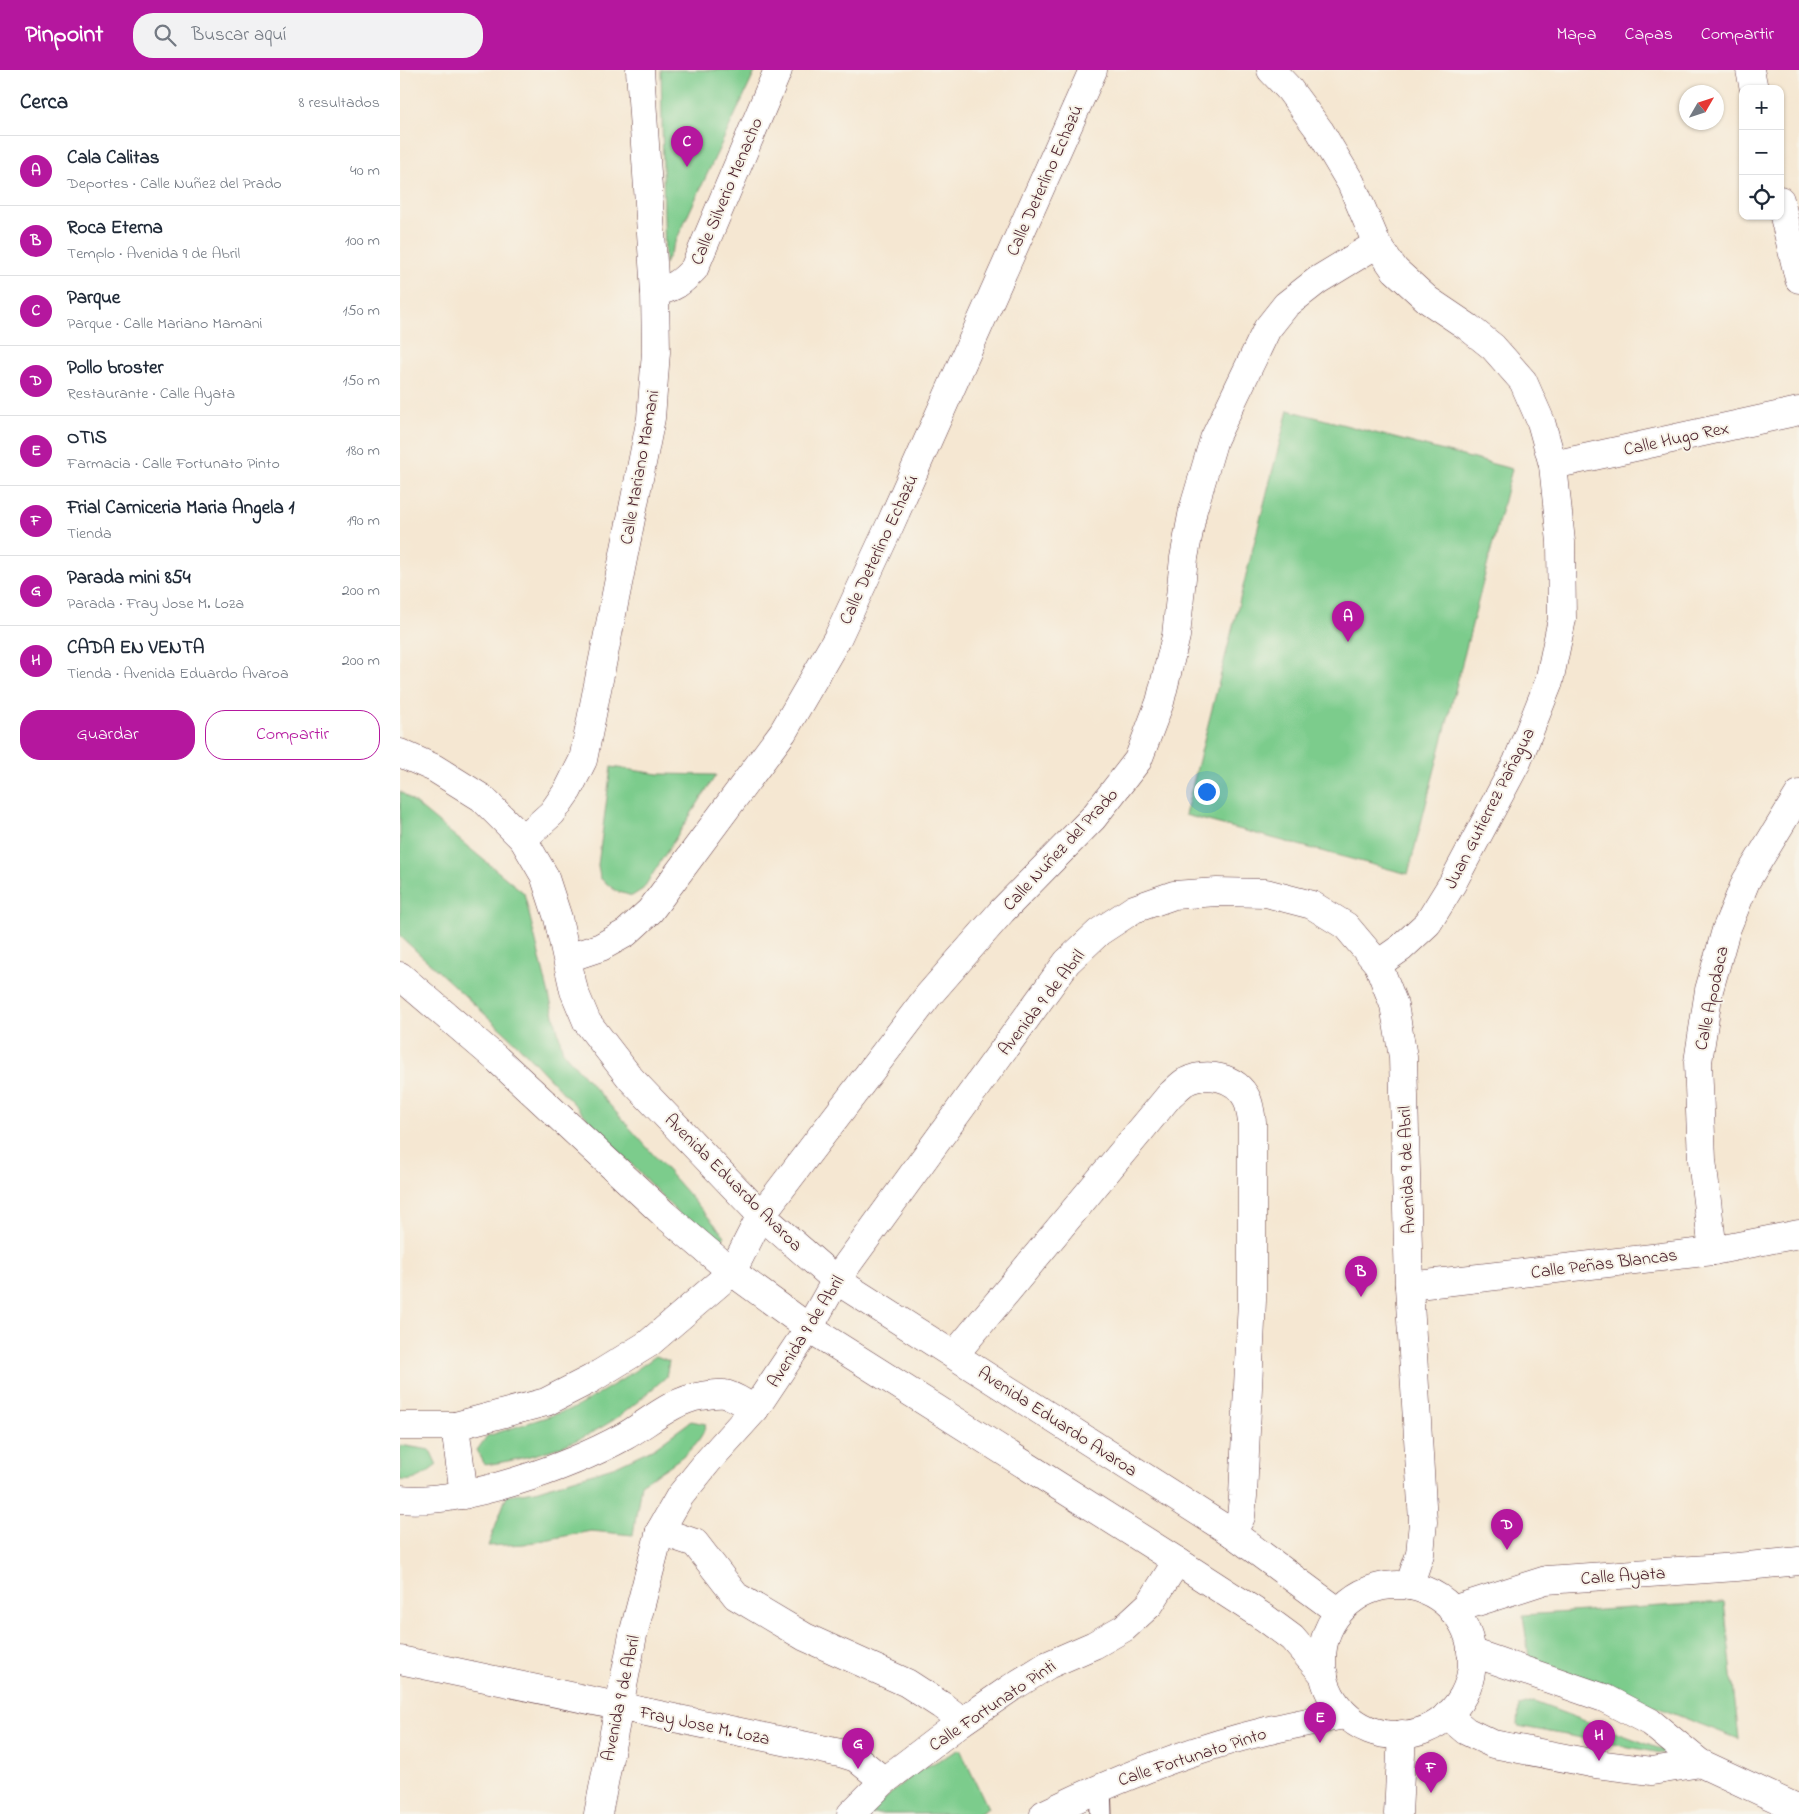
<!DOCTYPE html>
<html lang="es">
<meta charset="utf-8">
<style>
:root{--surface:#fff;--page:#f2f2f3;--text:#1f2937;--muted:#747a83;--line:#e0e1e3;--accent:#b5179e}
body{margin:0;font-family:"Indie Flower",sans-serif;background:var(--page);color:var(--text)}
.controls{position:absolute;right:15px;top:15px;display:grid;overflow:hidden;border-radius:10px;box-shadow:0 1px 4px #0004}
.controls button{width:45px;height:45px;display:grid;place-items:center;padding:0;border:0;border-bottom:1px solid var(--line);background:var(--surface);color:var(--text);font:25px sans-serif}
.compass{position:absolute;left:1279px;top:15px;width:45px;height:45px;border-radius:50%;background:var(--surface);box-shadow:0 1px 4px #0004;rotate:51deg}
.you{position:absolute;left:806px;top:721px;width:18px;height:18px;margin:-12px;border:4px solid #fff;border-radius:50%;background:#1a73e8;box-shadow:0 0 0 8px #1a73e833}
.badge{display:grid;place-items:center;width:32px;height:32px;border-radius:50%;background:var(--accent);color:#fff;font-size:16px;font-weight:700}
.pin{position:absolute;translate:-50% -41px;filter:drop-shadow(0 1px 2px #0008)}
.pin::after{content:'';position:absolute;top:26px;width:18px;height:15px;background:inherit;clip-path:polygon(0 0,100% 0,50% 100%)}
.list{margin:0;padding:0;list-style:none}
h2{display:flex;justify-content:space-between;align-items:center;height:65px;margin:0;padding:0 20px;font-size:21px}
h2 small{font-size:16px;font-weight:400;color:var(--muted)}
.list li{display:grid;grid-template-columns:32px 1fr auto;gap:15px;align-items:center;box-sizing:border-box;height:70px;padding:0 20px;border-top:1px solid var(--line)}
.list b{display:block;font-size:19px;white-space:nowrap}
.list p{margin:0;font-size:16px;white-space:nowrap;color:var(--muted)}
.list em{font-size:16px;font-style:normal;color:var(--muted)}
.actions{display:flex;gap:10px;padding:15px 20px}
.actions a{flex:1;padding:11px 0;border:1px solid var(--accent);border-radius:20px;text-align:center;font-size:18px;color:var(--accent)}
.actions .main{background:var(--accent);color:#fff}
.icon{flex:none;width:28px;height:28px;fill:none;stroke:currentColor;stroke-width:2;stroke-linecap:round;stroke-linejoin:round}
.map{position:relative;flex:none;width:1399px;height:1744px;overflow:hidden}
header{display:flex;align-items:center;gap:30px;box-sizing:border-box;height:70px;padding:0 25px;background:var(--accent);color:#fff}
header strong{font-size:24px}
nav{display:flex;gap:28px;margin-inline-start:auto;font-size:18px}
.search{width:350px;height:45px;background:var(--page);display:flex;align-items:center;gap:12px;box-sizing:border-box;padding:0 18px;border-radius:20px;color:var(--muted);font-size:19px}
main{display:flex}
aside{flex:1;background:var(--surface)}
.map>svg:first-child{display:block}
.green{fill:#7ccc8c;stroke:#63765c}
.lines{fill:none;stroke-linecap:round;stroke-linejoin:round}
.lane-casing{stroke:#643d44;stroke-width:23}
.street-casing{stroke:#643d44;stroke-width:29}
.secondary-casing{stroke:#643d44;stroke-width:29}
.lane{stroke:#fff;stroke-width:21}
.street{stroke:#fff;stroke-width:28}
.secondary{stroke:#fff;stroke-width:28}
.labels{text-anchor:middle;stroke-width:4;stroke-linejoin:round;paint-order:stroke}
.street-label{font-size:18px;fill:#4a1f2b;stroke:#f7f3e8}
</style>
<header>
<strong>Pinpoint</strong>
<div class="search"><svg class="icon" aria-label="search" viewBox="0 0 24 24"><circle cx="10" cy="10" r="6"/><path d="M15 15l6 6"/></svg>Buscar aquí</div>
<nav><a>Mapa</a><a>Capas</a><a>Compartir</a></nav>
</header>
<main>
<aside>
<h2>Cerca<small>8 resultados</small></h2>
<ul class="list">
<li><span class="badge">A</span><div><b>Cala Calitas</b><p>Deportes · Calle Nuñez del Prado</p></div><em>40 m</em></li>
<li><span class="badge">B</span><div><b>Roca Eterna</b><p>Templo · Avenida 9 de Abril</p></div><em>100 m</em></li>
<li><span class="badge">C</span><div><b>Parque</b><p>Parque · Calle Mariano Mamani</p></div><em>150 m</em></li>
<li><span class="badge">D</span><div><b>Pollo broster</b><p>Restaurante · Calle Ayata</p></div><em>150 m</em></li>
<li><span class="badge">E</span><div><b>OTIS</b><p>Farmacia · Calle Fortunato Pinto</p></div><em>180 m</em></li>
<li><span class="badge">F</span><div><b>Frial Carniceria Maria Angela 1</b><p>Tienda</p></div><em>190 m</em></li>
<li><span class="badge">G</span><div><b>Parada mini 854</b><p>Parada · Fray Jose M. Loza</p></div><em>200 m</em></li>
<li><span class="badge">H</span><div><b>CADA EN VENTA</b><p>Tienda · Avenida Eduardo Avaroa</p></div><em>200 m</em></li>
</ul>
<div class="actions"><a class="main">Guardar</a><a>Compartir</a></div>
</aside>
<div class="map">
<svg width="1399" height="1744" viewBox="0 0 1399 1744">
<rect width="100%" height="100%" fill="#f7f3e8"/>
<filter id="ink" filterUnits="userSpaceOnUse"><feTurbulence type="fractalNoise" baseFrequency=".02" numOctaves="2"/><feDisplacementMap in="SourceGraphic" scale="10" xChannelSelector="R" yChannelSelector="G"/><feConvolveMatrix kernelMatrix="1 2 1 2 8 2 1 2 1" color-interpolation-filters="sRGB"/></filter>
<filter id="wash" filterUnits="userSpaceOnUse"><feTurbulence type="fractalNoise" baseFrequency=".0096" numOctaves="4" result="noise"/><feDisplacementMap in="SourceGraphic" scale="20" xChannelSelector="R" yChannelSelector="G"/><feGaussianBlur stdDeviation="1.12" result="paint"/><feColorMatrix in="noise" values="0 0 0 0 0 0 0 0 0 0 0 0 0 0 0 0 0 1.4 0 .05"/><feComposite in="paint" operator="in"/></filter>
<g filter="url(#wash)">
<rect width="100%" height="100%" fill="#f5e7d2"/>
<!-- green -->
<g class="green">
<path d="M 261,0 L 356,0 L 265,194 Z"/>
<path d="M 888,340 L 1112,399 L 1008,804 L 785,745 Z"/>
<path d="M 211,697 L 259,704 L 316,705 L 243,819 L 232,826 L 216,821 L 200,808 L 198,795 Z"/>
<path d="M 0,721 L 124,823 L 163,982 L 325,1166 L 313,1180 L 115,972 L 0,866 Z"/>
<path d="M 256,1286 L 269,1291 L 266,1307 C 246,1324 226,1344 202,1357 C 167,1378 125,1389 85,1395 L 77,1380 L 87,1366 L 175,1338 L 223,1309 Z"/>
<path d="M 291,1351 L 306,1354 C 301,1380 262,1400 241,1414 L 233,1465 L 191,1461 L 124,1474 L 88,1476 L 107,1425 L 135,1421 L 216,1396 L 254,1378 Z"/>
<path d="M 0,1375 L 30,1380 L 37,1395 C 25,1404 15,1413 0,1410 Z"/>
<path d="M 1324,1532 L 1339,1669 L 1129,1588 L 1123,1545 Z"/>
<path d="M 1134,1632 L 1282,1687 L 1118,1656 L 1119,1636 Z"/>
<path d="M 560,1679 L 588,1738 L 579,1744 L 467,1744 L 515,1703 Z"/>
</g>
</g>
<g filter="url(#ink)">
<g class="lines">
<!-- lane casing -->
<g class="lane-casing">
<path id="lane" d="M 700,1716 L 701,1744"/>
</g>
<!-- street casing -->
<g class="street-casing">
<g id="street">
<path d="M 871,0 L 889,19 L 920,61 L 951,113 L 977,174 L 995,200 L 1028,230 L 1068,257 L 1093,277 L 1123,311 L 1141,352 L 1153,395 L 1161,472 L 1162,549 L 1149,612 L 1117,692 L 1052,814 L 1028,853 L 1001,878 L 978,894"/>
<path d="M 1350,0 L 1354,19"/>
<path d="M 1380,130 L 1399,209"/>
<path d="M 255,222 C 274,218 281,213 294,199 L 378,0"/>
<path d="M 1153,395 L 1399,341"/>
<path d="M 0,683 L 34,698 L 82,728 L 123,769 L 144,805 L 158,848 L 174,921 L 187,952 L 231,1009 L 361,1145 L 436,1210"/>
<path d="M 123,769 L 152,743 L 168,720 L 183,690 L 251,348 L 256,282 L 255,222 L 240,0"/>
<path d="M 168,888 L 201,877 L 226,863 L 250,841 L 383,662 L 438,567 L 490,455 L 693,0"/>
<path d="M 0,906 L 97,989 L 265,1145 L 332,1202 L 409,1258"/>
<path d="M 1313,1181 L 1302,1090 L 1298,992 L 1309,920 L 1326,860 L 1346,811 L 1399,724"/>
<path d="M 1009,1216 L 1313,1181 L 1399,1164"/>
<path d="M 555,1284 L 770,1025 C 775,1021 780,1015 785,1012 C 806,1001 836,1006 847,1029 C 850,1036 851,1045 852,1052 L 852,1230 L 843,1426 L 841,1447 L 832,1463"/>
<path d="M 0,1356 L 55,1356 L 146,1332 L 191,1309 L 248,1274 L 332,1202 L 361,1145 L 528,926 L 602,841 L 693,748 L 738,690 L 760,632 L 776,566 L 784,488 L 793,440 L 814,369 L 867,259 L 886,235 L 918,210 L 977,174"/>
<path d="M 55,1356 L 64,1425"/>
<path d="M 0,1429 C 63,1435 169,1397 225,1366 C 248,1353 273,1330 301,1326 C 308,1325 318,1323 324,1324 C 334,1325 346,1335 355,1339"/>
<path d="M 260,1461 L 295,1473 L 336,1526 L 405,1567 L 507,1613 L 541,1635 L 553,1644 L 560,1653"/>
<path d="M 0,1590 L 440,1683 L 456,1688 L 484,1711"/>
<path d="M 451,1744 L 484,1711 L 560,1653 L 611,1618 L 648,1595 L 694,1575 L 724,1558 L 750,1534 L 777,1491"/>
<path d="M 998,1744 L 1002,1664"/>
</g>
</g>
<!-- secondary casing -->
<g class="secondary-casing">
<g id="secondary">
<path d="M 436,1210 L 832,1463 L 939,1542"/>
<path d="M 409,1258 L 777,1491 L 865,1548 L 892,1568 L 924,1605"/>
<circle cx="997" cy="1590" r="75"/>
<path d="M 1052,1540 L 1146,1510 L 1337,1497 L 1399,1491"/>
<path d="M 1071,1582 L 1204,1628 L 1250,1652 L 1300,1693 L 1399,1739"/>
<path d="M 1047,1645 L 1066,1661 L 1093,1674 L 1196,1694 L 1252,1701 L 1300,1693"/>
<path d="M 198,1744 L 233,1565 L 260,1461 L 280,1426 L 309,1390 L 355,1339 L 409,1258 L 436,1210 L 667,892 L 699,862 L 734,839 L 774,825 L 817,822 L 866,823 L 912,835 L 946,856 L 978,894 L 994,935 L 1003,987 L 1009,1216 L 1023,1452 L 1020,1484 L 1009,1516"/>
<path d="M 644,1744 C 714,1710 787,1680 862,1662 C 890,1655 917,1650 945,1645"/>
</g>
</g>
<!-- lane -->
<use href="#lane" class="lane"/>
<!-- street -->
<use href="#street" class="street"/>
<!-- secondary -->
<use href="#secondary" class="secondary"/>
</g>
</g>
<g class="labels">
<!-- street labels -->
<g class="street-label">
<text transform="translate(644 110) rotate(-66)" y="6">Calle Deterlino Echazú</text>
<text transform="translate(326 121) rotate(-67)" y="6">Calle Silverio Menacho</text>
<text transform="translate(1276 368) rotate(-12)" y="6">Calle Hugo Rex</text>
<text transform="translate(239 397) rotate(-80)" y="6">Calle Mariano Mamani</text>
<text transform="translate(478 479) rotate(-65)" y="6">Calle Deterlino Echazú</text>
<text transform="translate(1089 738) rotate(-63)" y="6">Juan Gutierrez Pañagua</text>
<text transform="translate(660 779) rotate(-47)" y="6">Calle Nuñez del Prado</text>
<text transform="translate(1311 928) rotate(-78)" y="6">Calle Apodaca</text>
<text transform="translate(641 932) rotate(-52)" y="6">Avenida 9 de Abril</text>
<text transform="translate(1006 1100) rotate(-92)" y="6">Avenida 9 de Abril</text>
<text transform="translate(334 1112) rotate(45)" y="6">Avenida Eduardo Avaroa</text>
<text transform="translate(1204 1193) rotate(-7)" y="6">Calle Peñas Blancas</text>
<text transform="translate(405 1261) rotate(-58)" y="6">Avenida 9 de Abril</text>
<text transform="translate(658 1351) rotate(33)" y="6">Avenida Eduardo Avaroa</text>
<text transform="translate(1223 1505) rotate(-4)" y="6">Calle Ayata</text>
<text transform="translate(220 1628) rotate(-78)" y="6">Avenida 9 de Abril</text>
<text transform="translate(592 1635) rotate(-34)" y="6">Calle Fortunato Pinti</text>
<text transform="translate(305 1655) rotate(12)" y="6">Fray Jose M. Loza</text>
<text transform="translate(792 1686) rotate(-18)" y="6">Calle Fortunato Pinto</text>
</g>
</g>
</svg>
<div class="controls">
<button>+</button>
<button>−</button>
<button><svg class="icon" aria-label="locate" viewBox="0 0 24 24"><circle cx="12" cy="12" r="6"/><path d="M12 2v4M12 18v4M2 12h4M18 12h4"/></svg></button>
</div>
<svg class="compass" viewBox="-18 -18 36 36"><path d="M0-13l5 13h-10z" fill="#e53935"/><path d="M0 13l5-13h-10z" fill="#747a83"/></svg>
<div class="you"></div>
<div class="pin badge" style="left:948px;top:572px">A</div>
<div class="pin badge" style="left:961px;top:1227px">B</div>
<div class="pin badge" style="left:287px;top:97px">C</div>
<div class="pin badge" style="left:1107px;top:1480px">D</div>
<div class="pin badge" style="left:920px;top:1673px">E</div>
<div class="pin badge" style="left:1031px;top:1723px">F</div>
<div class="pin badge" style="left:458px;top:1699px">G</div>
<div class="pin badge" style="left:1199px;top:1691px">H</div>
</div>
</main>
